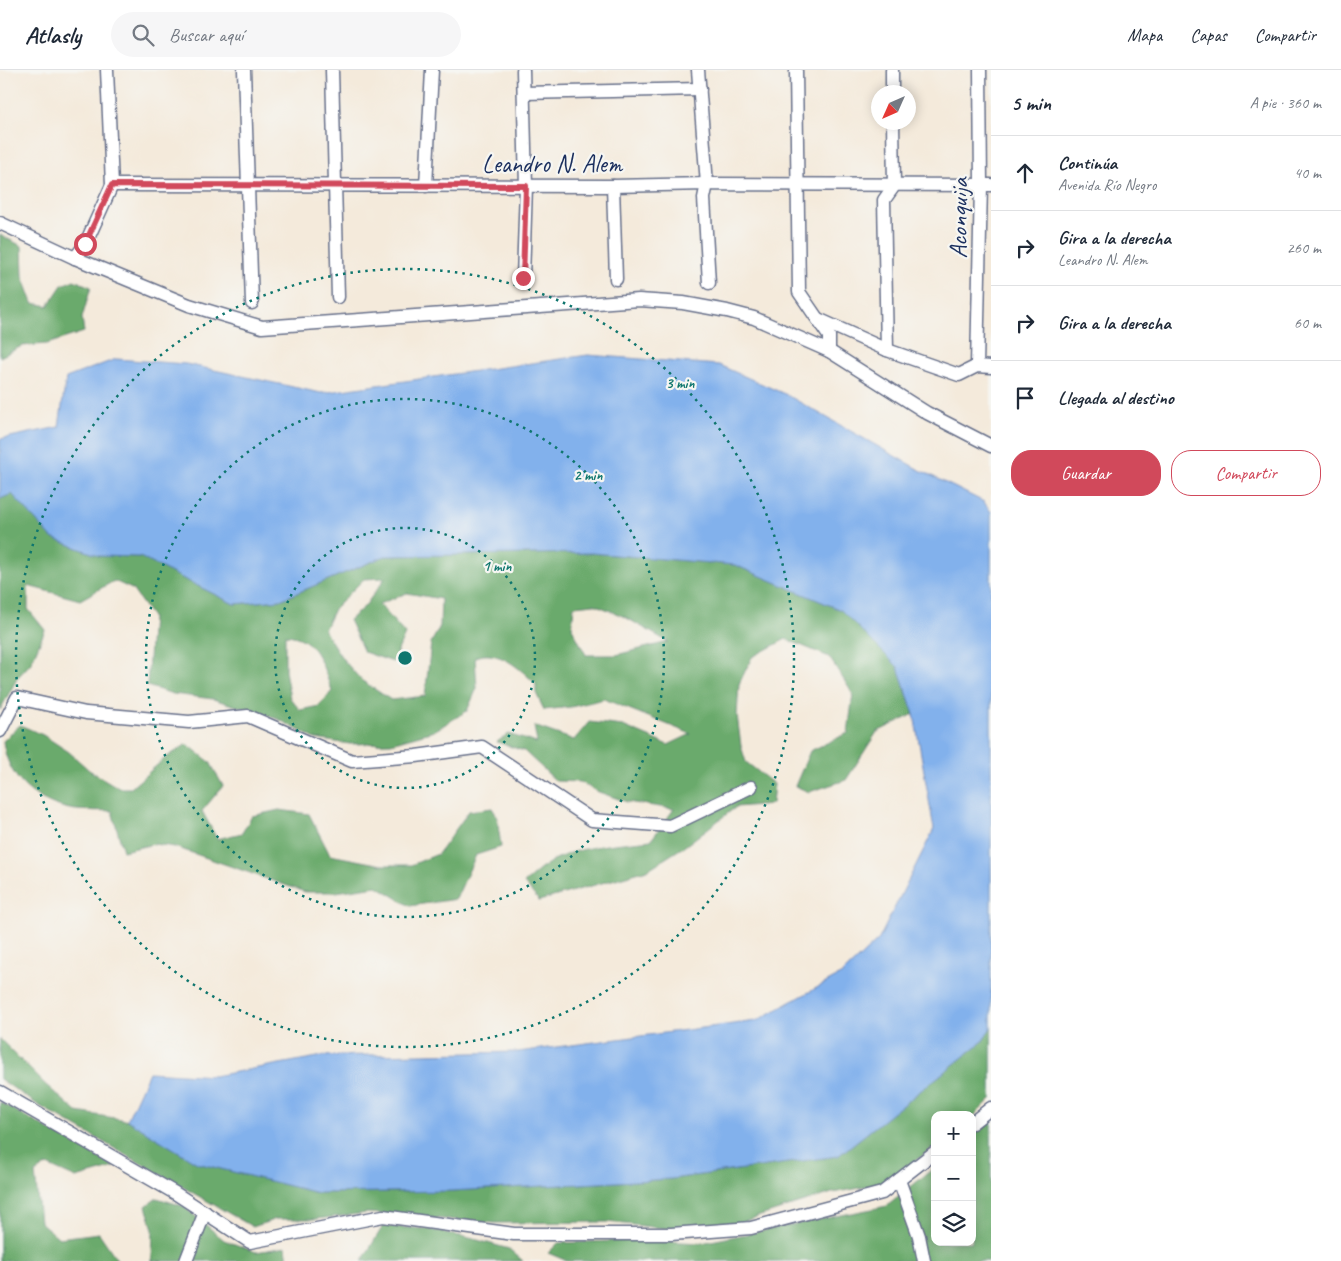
<!DOCTYPE html>
<html lang="es">
<meta charset="utf-8">
<style>
:root{--surface:#fff;--page:#f6f6f7;--text:#1f2937;--muted:#747a83;--line:#e0e1e3;--accent:#d1495b}
body{margin:0;font-family:Caveat,sans-serif;background:var(--page);color:var(--text)}
.controls{position:absolute;right:15px;bottom:15px;display:grid;overflow:hidden;border-radius:10px;box-shadow:0 2px 12px #0003}
.controls button{width:45px;height:45px;display:grid;place-items:center;padding:0;border:0;border-bottom:1px solid var(--line);background:var(--surface);color:var(--text);font:25px sans-serif}
.compass{position:absolute;left:871px;top:15px;width:45px;height:45px;border-radius:50%;background:var(--surface);box-shadow:0 2px 12px #0003;rotate:225deg}
.stop{position:absolute;width:15px;height:15px;margin:-11px;border:4px solid #d1495b;border-radius:50%;background:#fff}
.stop.end{background:#d1495b;border-color:#fff;box-shadow:0 1px 5px #0008}
.list{margin:0;padding:0;list-style:none}
h2{display:flex;justify-content:space-between;align-items:center;height:65px;margin:0;padding:0 20px;font-size:21px}
h2 small{font-size:16px;font-weight:400;color:var(--muted)}
.list li{display:grid;grid-template-columns:32px 1fr auto;gap:15px;align-items:center;box-sizing:border-box;height:75px;padding:0 20px;border-top:1px solid var(--line)}
.list b{display:block;font-size:19px;white-space:nowrap}
.list p{margin:0;font-size:16px;white-space:nowrap;color:var(--muted)}
.list em{font-size:16px;font-style:normal;color:var(--muted)}
.actions{display:flex;gap:10px;padding:15px 20px}
.actions a{flex:1;padding:11px 0;border:1px solid var(--accent);border-radius:20px;text-align:center;font-size:18px;color:var(--accent)}
.actions .main{background:var(--accent);color:#fff}
.icon{flex:none;width:28px;height:28px;fill:none;stroke:currentColor;stroke-width:2;stroke-linecap:round;stroke-linejoin:round}
.map{position:relative;flex:none;width:991px;height:1191px;overflow:hidden}
header{display:flex;align-items:center;gap:30px;box-sizing:border-box;height:70px;padding:0 25px;background:var(--surface);border-bottom:1px solid var(--line)}
header strong{font-size:24px}
nav{display:flex;gap:28px;margin-inline-start:auto;font-size:18px}
.search{width:350px;height:45px;background:var(--page);display:flex;align-items:center;gap:12px;box-sizing:border-box;padding:0 18px;border-radius:28px;color:var(--muted);font-size:19px}
main{display:flex}
aside{flex:1;background:var(--surface)}
.map>svg:first-child{display:block}
.forest{fill:#6baa6c;stroke:#436c65;fill-rule:evenodd}
.water{fill:#82b1ec;stroke:#4e70a5}
.lines{fill:none;stroke-linecap:round;stroke-linejoin:round}
.minor-casing{stroke:#67708a;stroke-width:15}
.minor{stroke:#fff;stroke-width:12}
.route{stroke:#d1495b;stroke-width:6}
.ring{fill:none;stroke:#0f766e;stroke-width:2.5;stroke-dasharray:2.5 5}
.labels{text-anchor:middle;stroke-width:4.5;stroke-linejoin:round;paint-order:stroke}
.street-label{font-size:25px;fill:#1b2f5e;stroke:#f6f6f2}
.centre{fill:#0f766e;stroke:#f6f6f2;stroke-width:2.5}
.ring-label{font-size:15px;text-anchor:middle;font-weight:bold;fill:#0f766e;stroke:#f6f6f2;stroke-width:4.5;stroke-linejoin:round;paint-order:stroke}
</style>
<header>
<strong>Atlasly</strong>
<div class="search"><svg class="icon" aria-label="search" viewBox="0 0 24 24"><circle cx="10" cy="10" r="6"/><path d="M15 15l6 6"/></svg>Buscar aquí</div>
<nav><a>Mapa</a><a>Capas</a><a>Compartir</a></nav>
</header>
<main>
<div class="map">
<svg width="991" height="1191" viewBox="0 0 991 1191">
<rect width="100%" height="100%" fill="#f6f6f2"/>
<filter id="ink" filterUnits="userSpaceOnUse"><feTurbulence type="fractalNoise" baseFrequency=".02" numOctaves="2"/><feDisplacementMap in="SourceGraphic" scale="10" xChannelSelector="R" yChannelSelector="G"/><feConvolveMatrix kernelMatrix="1 2 1 2 8 2 1 2 1" color-interpolation-filters="sRGB"/></filter>
<filter id="wash" filterUnits="userSpaceOnUse"><feTurbulence type="fractalNoise" baseFrequency=".0096" numOctaves="4" result="noise"/><feDisplacementMap in="SourceGraphic" scale="20" xChannelSelector="R" yChannelSelector="G"/><feGaussianBlur stdDeviation="1.12" result="paint"/><feColorMatrix in="noise" values="0 0 0 0 0 0 0 0 0 0 0 0 0 0 0 0 0 1.4 0 .05"/><feComposite in="paint" operator="in"/></filter>
<g filter="url(#wash)">
<rect width="100%" height="100%" fill="#f4eadb"/>
<!-- forest -->
<g class="forest">
<path d="M 0,165 L 22,176 L 23,206 L 33,233 L 48,236 L 62,215 L 74,210 L 91,217 L 82,248 L 84,262 L 47,274 L 22,276 L 0,287 Z"/>
<path d="M 12,423 L 52,468 L 99,486 L 140,487 L 234,534 L 280,530 L 385,486 L 591,483 L 735,495 L 841,540 L 898,597 L 914,644 L 877,662 L 846,710 L 809,722 L 795,716 L 810,681 L 848,663 L 853,624 L 829,587 L 786,569 L 752,587 L 739,614 L 737,645 L 741,676 L 746,692 L 774,714 L 772,734 L 736,737 L 685,776 L 647,800 L 539,831 L 524,813 C 533,806 542,797 552,791 C 582,775 618,774 651,770 L 674,739 L 627,732 L 596,721 L 580,712 L 556,711 L 524,681 L 497,672 L 508,664 L 537,673 L 534,656 L 574,670 L 589,652 L 623,656 L 668,675 L 691,664 L 604,629 L 571,637 L 544,640 L 536,623 L 536,614 C 520,599 499,578 475,587 L 477,618 L 467,641 L 434,661 L 391,673 L 350,674 L 315,669 L 278,649 L 213,629 L 173,624 L 147,616 L 152,547 L 132,519 L 114,511 L 80,530 L 28,516 L 28,539 L 45,560 L 31,593 L 18,607 L 0,640 L 0,429 ZM 385,508 L 365,536 L 349,550 L 364,582 L 393,592 L 405,564 L 379,534 L 407,523 L 441,529 L 440,556 L 431,573 L 425,626 L 391,630 L 361,610 L 342,588 L 324,560 L 334,539 L 364,509 ZM 594,534 L 625,547 L 668,572 L 616,585 L 586,585 L 572,558 L 574,536 ZM 285,565 C 317,566 322,596 332,621 L 319,636 L 300,640 L 290,628 L 285,601 Z"/>
<path d="M 20,655 L 43,665 L 69,682 L 89,700 L 119,718 L 131,718 L 164,689 L 187,674 L 210,692 L 223,716 L 202,741 L 217,769 L 242,763 L 252,746 L 279,740 L 309,744 L 330,785 L 382,795 L 411,795 L 438,784 L 469,741 L 492,738 L 497,746 L 501,777 L 476,785 L 456,829 L 410,836 L 377,816 L 336,822 L 305,822 L 175,777 L 154,774 L 123,781 L 112,741 C 97,740 80,742 65,738 C 31,729 7,706 3,671 Z"/>
<path d="M 991,958 L 991,1029 L 972,1048 L 972,1045 L 935,1045 L 935,1077 L 883,1114 L 832,1123 L 729,1156 L 670,1159 L 607,1152 L 495,1153 L 368,1143 L 316,1149 L 276,1149 L 253,1157 L 38,1035 L 0,1009 L 0,969 L 46,1015 L 77,1042 L 127,1050 L 197,1093 L 318,1123 L 451,1121 L 671,1109 L 838,1086 L 982,972 Z"/>
<path d="M 0,1032 L 115,1097 L 76,1108 L 47,1095 L 35,1103 L 40,1152 L 59,1168 L 99,1163 L 118,1191 L 0,1191 Z"/>
<path d="M 991,1052 L 991,1191 L 567,1191 L 548,1183 L 558,1173 L 642,1170 L 701,1173 L 887,1136 L 935,1097 L 935,1172 L 972,1172 L 972,1066 Z"/>
<path d="M 157,1128 L 183,1136 L 224,1170 L 256,1182 L 286,1177 L 288,1191 L 152,1191 L 153,1159 L 146,1136 Z"/>
<path d="M 383,1156 L 427,1159 L 474,1169 L 509,1179 L 523,1191 L 362,1191 Z"/>
</g>
<!-- water -->
<path class="water" d="M 588,285 L 719,295 L 787,325 L 916,398 L 984,432 L 991,442 L 991,958 L 982,972 L 838,1086 L 671,1109 L 451,1121 L 318,1123 L 197,1093 L 127,1050 L 149,1002 L 214,1006 L 323,986 L 518,982 L 756,951 L 842,904 L 879,869 L 934,759 L 914,644 L 898,597 L 841,540 L 735,495 L 591,483 L 385,486 L 280,530 L 234,534 L 140,487 L 99,486 L 52,468 L 12,424 L 0,429 L 0,369 L 59,357 L 66,308 L 116,289 L 186,294 L 321,323 Z"/>
</g>
<g filter="url(#ink)">
<g class="lines">
<!-- minor casing -->
<g class="minor-casing">
<g id="minor">
<path d="M 244,0 L 252,233"/>
<path d="M 332,0 L 338,227"/>
<path d="M 698,0 L 707,114 L 704,128 L 709,213"/>
<path d="M 796,0 L 799,222 L 829,266 L 829,281"/>
<path d="M 892,0 L 892,22"/>
<path d="M 524,23 L 700,19"/>
<path d="M 112,115 L 613,116 L 707,114 L 991,115"/>
<path d="M 426,116 L 432,0"/>
<path d="M 613,116 L 616,209"/>
<path d="M 0,153 L 75,188 L 189,235 L 262,257 L 639,230 L 683,233 L 727,241 L 754,248 L 829,281 L 927,343 L 991,376"/>
<path d="M 75,188 L 85,175 L 112,115 L 107,0"/>
<path d="M 523,208 L 526,116 L 523,0"/>
<path d="M 818,249 L 887,280 L 959,305 L 977,296 L 991,297"/>
<path d="M 887,280 L 884,130 L 894,116 L 893,52"/>
<path d="M 977,296 L 981,115 L 980,0"/>
<path d="M 0,661 L 17,628 L 86,643 L 189,652 L 248,646 L 352,691 L 416,686 L 482,677 L 592,750 L 670,756 L 751,717"/>
<path d="M 0,1022 L 175,1123 L 250,1172 L 383,1146 L 514,1164 L 671,1164 L 751,1158 L 882,1123 L 935,1082"/>
<path d="M 972,1053 L 991,1038"/>
<path d="M 899,1110 L 919,1166 L 924,1191"/>
<path d="M 186,1191 L 205,1142"/>
</g>
</g>
<!-- minor -->
<use href="#minor" class="minor"/>
</g>
</g>
<g class="lines" filter="url(#ink)">
<!-- route -->
<path class="route" d="M 85,174 L 112,115 L 526,116 L 523,208"/>
</g>
<!-- distance rings -->
<g class="ring">
<circle cx="405" cy="588" r="130"/>
<circle cx="405" cy="588" r="259"/>
<circle cx="405" cy="588" r="389"/>
</g>
<g class="labels">
<!-- street labels -->
<g class="street-label">
<text x="552" y="102">Leandro N. Alem</text>
<text transform="translate(958 148) rotate(-89)" y="9">Aconquija</text>
</g>
</g>
<circle cx="405" cy="588" r="8" class="centre"/>
<g class="ring-label">
<text x="680" y="318">3 min</text>
<text x="588" y="410">2 min</text>
<text x="497" y="501">1 min</text>
</g>
</svg>
<div class="controls">
<button>+</button>
<button>−</button>
<button><svg class="icon" aria-label="layers" viewBox="0 0 24 24"><path d="M12 4l9 5-9 5-9-5zM3 14l9 5 9-5"/></svg></button>
</div>
<svg class="compass" viewBox="-18 -18 36 36"><path d="M0-13l5 13h-10z" fill="#e53935"/><path d="M0 13l5-13h-10z" fill="#747a83"/></svg>
<div class="stop" style="left:85px;top:174px"></div>
<div class="stop end" style="left:523px;top:208px"></div>
</div>
<aside>
<h2>5 min<small>A pie · 360 m</small></h2>
<ul class="list">
<li><svg class="icon" aria-label="ahead" viewBox="0 0 24 24"><path d="M12 20V5M6 11l6-6 6 6"/></svg><div><b>Continúa</b><p>Avenida Río Negro</p></div><em>40 m</em></li>
<li><svg class="icon" aria-label="right" viewBox="0 0 24 24"><path d="M7 20v-9h11M14 6l5 5-5 5"/></svg><div><b>Gira a la derecha</b><p>Leandro N. Alem</p></div><em>260 m</em></li>
<li><svg class="icon" aria-label="right" viewBox="0 0 24 24"><path d="M7 20v-9h11M14 6l5 5-5 5"/></svg><div><b>Gira a la derecha</b></div><em>60 m</em></li>
<li><svg class="icon" aria-label="arrive" viewBox="0 0 24 24"><path d="M6 21V4h12l-3 4 3 4H6"/></svg><div><b>Llegada al destino</b></div></li>
</ul>
<div class="actions"><a class="main">Guardar</a><a>Compartir</a></div>
</aside>
</main>
